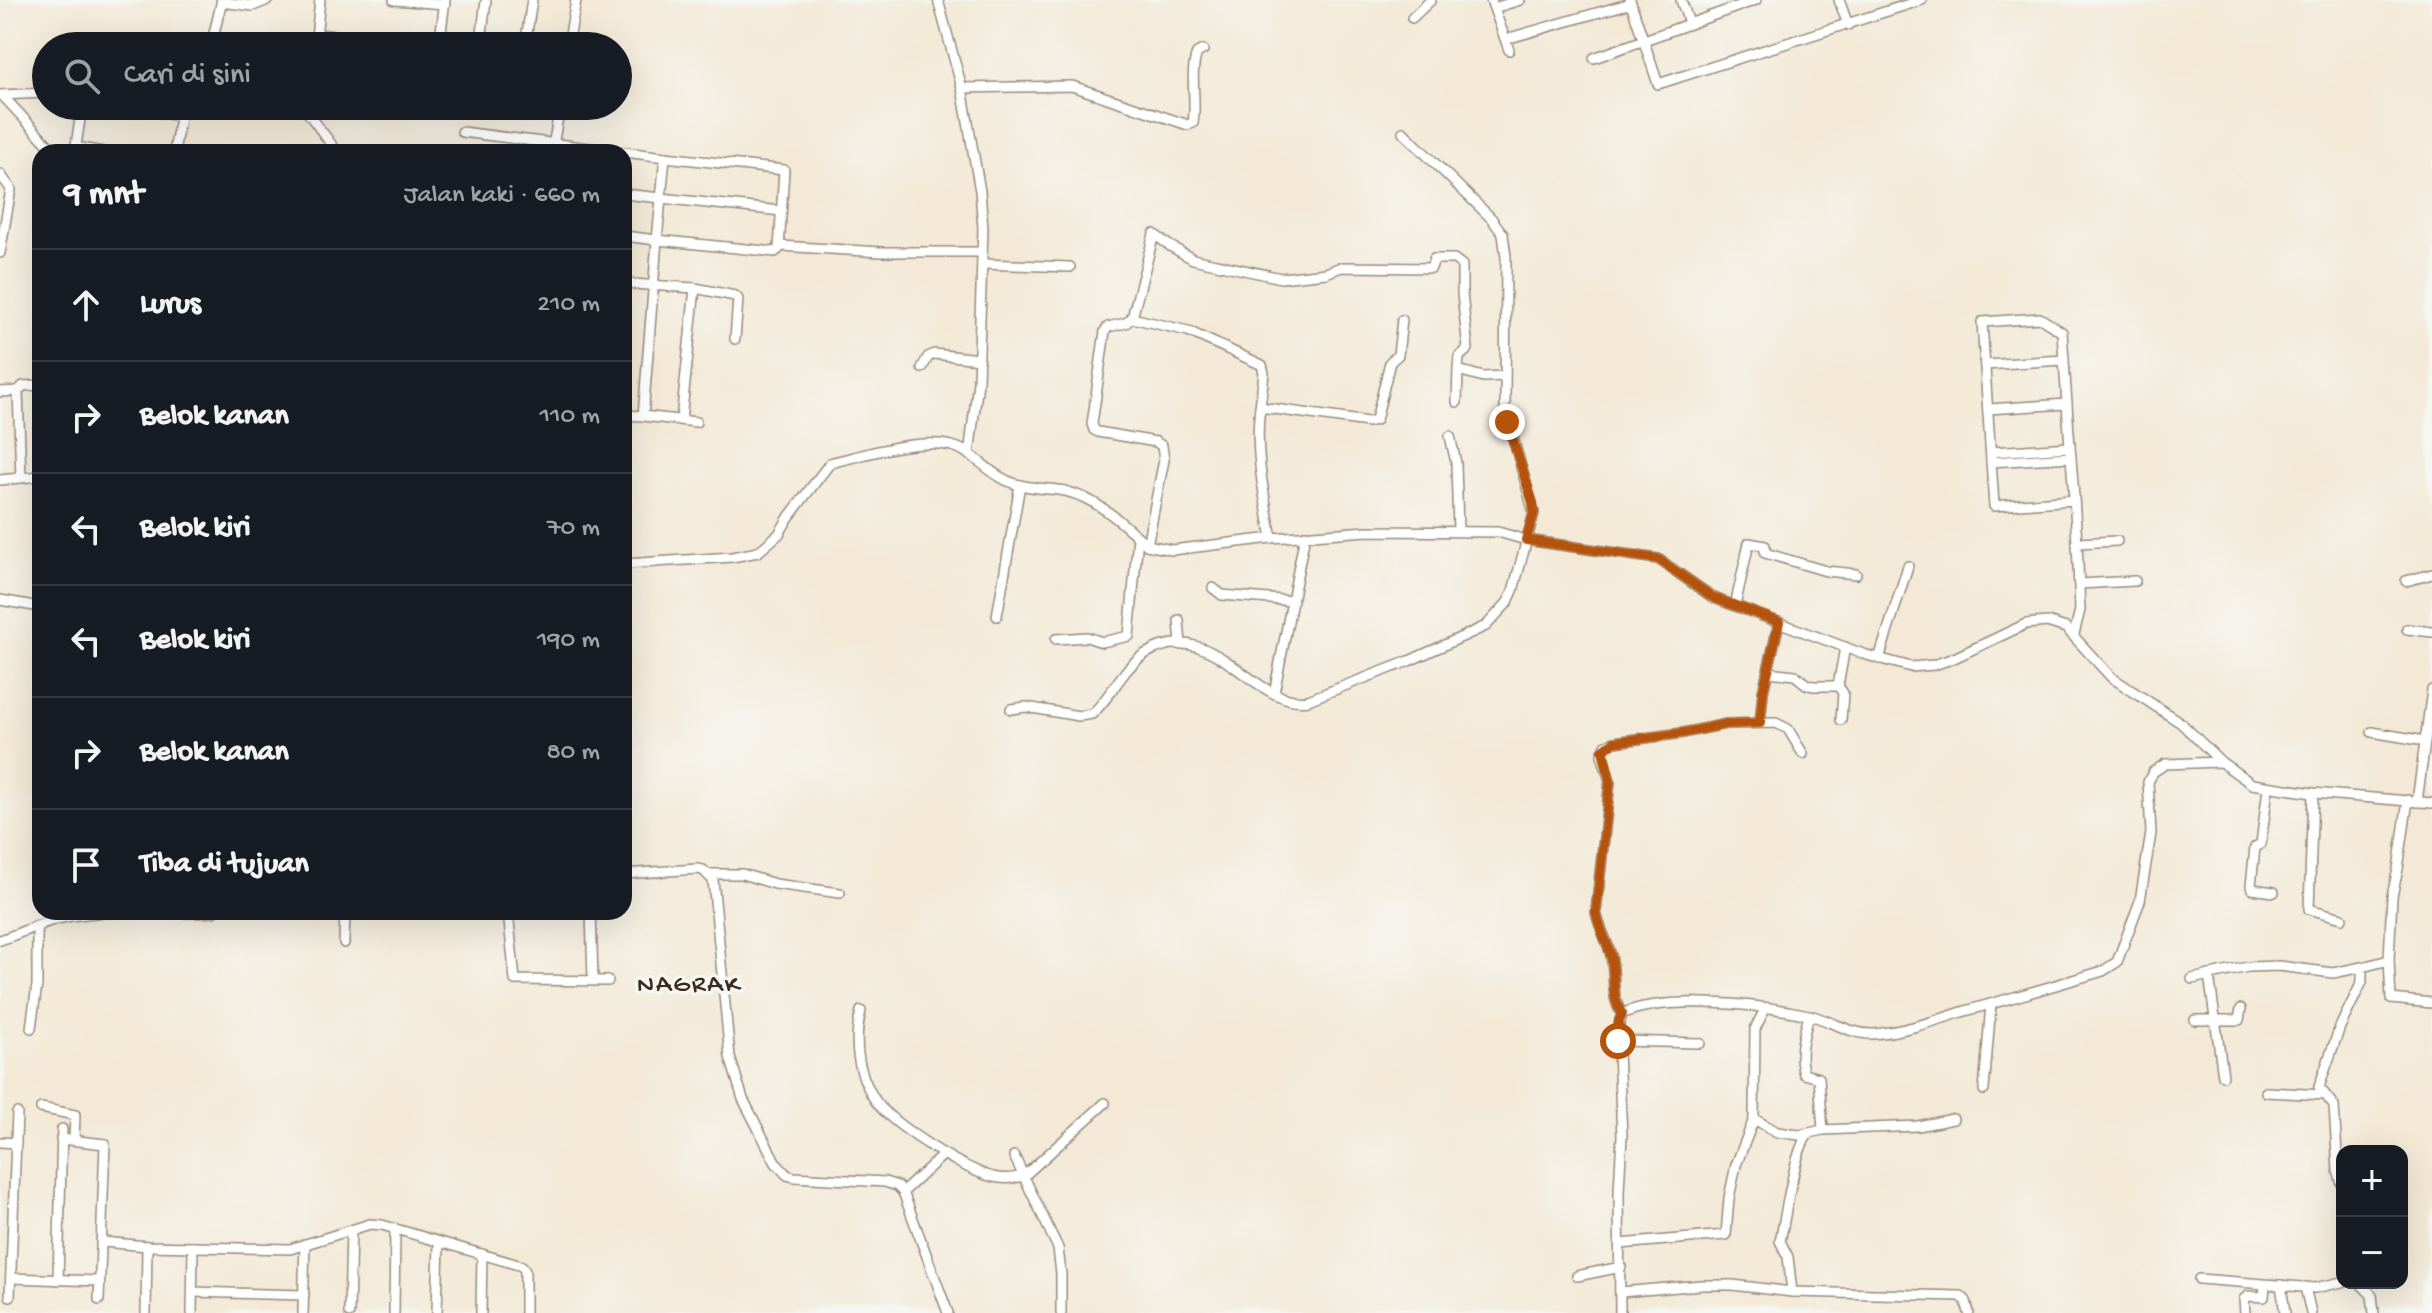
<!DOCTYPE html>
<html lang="id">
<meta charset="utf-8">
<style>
:root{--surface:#171b24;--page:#242831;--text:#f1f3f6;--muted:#9ea1a6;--line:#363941}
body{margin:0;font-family:"Gochi Hand",sans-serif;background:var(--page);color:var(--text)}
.controls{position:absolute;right:24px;bottom:24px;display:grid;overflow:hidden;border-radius:16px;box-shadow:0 8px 32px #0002}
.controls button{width:72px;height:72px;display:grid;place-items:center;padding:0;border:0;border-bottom:2px solid var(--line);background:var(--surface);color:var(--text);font:40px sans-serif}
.stop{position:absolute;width:24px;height:24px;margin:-18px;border:6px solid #b45309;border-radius:50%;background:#fff}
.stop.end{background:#b45309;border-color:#fff;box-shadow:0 2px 8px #0008}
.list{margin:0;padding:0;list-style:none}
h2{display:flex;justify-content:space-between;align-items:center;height:104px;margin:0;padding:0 32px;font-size:34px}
h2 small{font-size:26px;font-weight:400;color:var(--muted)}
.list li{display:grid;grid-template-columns:52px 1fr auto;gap:24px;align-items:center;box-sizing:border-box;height:112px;padding:0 32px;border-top:2px solid var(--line)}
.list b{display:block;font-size:30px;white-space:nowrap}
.list em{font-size:26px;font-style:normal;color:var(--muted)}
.icon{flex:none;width:44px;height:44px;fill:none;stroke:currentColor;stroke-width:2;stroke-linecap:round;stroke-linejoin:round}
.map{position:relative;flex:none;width:2432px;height:1313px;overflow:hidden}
.search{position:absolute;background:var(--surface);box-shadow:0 8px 32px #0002;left:32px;top:32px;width:600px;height:88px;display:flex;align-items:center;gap:20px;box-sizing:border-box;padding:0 28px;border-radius:44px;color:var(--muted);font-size:30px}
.panel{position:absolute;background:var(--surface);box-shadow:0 8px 32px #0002;left:32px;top:144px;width:600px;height:776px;border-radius:24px}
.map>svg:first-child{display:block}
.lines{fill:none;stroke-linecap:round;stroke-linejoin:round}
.minor-casing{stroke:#978a7a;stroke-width:12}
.minor{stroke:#fff;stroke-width:9}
.route{stroke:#b45309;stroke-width:10}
.labels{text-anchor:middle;stroke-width:7;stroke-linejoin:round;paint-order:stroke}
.quarter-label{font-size:26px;letter-spacing:2px;fill:#3b2a1e;stroke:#f6f6f2}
</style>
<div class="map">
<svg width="2432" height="1313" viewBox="0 0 2432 1313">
<rect width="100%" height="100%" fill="#f6f6f2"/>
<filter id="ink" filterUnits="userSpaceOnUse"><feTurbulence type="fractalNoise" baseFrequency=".0125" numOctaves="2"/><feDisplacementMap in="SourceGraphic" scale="16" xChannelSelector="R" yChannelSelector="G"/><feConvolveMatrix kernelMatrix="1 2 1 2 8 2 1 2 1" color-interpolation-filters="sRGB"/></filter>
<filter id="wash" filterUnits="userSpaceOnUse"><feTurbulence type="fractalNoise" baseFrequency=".006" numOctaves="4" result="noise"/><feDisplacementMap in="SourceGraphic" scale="32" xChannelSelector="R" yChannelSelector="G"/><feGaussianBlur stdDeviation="1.8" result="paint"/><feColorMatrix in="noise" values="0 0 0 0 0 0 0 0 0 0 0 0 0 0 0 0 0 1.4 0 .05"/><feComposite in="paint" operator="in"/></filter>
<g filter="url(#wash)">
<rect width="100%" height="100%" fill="#f3e9d6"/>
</g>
<g filter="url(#ink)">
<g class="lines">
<!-- minor casing -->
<g class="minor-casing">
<g id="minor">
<path d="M 394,0 L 445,4"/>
<path d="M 938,0 L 962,88 L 980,191 L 983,228 L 978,382 L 969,455"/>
<path d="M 1491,0 L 1509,50"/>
<path d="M 1630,0 L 1658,84 L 1922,0"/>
<path d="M 1681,0 L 1689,23"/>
<path d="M 1839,0 L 1848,25"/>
<path d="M 221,2 L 253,6 L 268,0"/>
<path d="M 1494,8 L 1520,0"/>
<path d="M 1412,18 L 1431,0"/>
<path d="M 317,34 L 439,45"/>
<path d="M 441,37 L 505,46"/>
<path d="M 1506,39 L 1631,3"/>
<path d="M 440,40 L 445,0"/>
<path d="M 79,41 L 80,46"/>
<path d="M 481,41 L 486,0"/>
<path d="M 211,46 L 222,0"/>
<path d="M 315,46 L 320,0"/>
<path d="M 525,46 L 532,0"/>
<path d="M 568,46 L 576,0"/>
<path d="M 1594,58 L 1756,0"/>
<path d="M 962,88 L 1072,86 L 1188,125 L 1193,123 C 1197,100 1189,75 1197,53 L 1203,50"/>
<path d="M 0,95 L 46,93"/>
<path d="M 2,95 L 55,152"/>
<path d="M 130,106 L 179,116"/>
<path d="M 303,106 L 337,152"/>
<path d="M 462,132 L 621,152"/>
<path d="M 75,147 L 103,152"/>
<path d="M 75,152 L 82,106"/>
<path d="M 174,152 L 182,106"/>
<path d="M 552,152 L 560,106"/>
<path d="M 624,152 L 665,157 L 657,240 L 624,236"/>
<path d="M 0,174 L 11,189 L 0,253"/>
<path d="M 624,194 L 781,211"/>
<path d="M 780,246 L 881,252 L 982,252"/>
<path d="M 982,264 L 1070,267"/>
<path d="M 632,284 L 695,288 L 735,296 L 738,299 L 735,339"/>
<path d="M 1132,318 L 1188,331 L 1262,365 L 1264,373 L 1260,407"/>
<path d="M 1985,365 L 2064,360"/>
<path d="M 922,368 L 928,357 L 934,354 L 979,359"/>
<path d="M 0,392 L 18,391"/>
<path d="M 1457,402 L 1458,370"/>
<path d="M 1988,409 L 2067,404"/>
<path d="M 624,415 L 643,416 L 657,240 L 775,252 L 779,249 L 784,170 L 665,157"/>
<path d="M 643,416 L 696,422"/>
<path d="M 681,420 L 695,288"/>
<path d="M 1450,436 L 1456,463 L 1458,530"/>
<path d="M 1991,452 L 2070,447"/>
<path d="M 1991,462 L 2071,457"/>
<path d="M 21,478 L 18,391 L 23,386 L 40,385"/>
<path d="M 0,480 L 40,476"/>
<path d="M 2074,500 L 1994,506 L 1982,322 L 2040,318 L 2062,332 L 2070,447 C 2073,479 2075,511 2077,543"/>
<path d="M 1272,538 C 1264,494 1254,451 1260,407 L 1368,422 L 1376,420 L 1390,362 L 1398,355 L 1402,320"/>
<path d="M 1147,545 L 1164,460 L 1162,446 L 1156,442 L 1098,432 L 1094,430 L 1092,424 L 1105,331 L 1108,327 L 1126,323 L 1132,318 L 1154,234 L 1170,246 L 1193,259 L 1281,278 L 1326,273 L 1341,267 L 1431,268 L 1434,259 L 1454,259 L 1462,265 L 1462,294 L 1468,349 L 1459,357 L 1458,370 L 1483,377 L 1504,376"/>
<path d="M 624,564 L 732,557 L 758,552 L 779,534 L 789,517 L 830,463 C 864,455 925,435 958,448 C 979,457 993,478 1016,484 C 1032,489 1049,488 1065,491 C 1098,499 1122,523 1147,545 L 1172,550 L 1272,538 L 1367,531 L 1498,532 L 1526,540 L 1658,559 L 1714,598 L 1863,654 L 1911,667 L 1934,665 L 1954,658 L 2026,624 L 2047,622 L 2066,628 L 2111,677 L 2181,723 L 2221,762 L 2252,784 L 2313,793 L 2432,803"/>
<path d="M 2406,581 L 2432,574"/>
<path d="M 2079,584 L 2135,581"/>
<path d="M 1213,588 L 1222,595 L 1293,601"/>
<path d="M 0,600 L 40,607"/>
<path d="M 1735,606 L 1749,543 L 1765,546 L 1765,553 L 1826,571 L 1856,574"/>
<path d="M 997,616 L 1020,485"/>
<path d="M 1179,620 L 1181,645"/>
<path d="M 2407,629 L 2432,632"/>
<path d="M 2074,634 L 2080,610 L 2077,543 L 2117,541"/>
<path d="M 1056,639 L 1087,637 L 1102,642 L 1129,636 L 1138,537"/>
<path d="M 1879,659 L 1908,566"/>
<path d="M 1768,672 L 1795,675 L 1806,684 L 1813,686 L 1838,686 L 1843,693 L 1841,720"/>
<path d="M 1838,686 L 1845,647"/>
<path d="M 1274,693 L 1305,535"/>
<path d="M 1011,709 L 1026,707 L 1079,716 L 1092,714 C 1111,697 1123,667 1145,654 C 1214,613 1253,709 1308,700 L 1409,661 L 1486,626 L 1508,602 L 1513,591 L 1534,513 L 1505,409 L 1506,257 L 1503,234 L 1491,218 L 1403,132"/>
<path d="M 1760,723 L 1763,692 L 1779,622"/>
<path d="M 2372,732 L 2425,741"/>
<path d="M 2268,788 L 2261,844 L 2255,847 L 2251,886 L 2252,889 L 2274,892"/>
<path d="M 2313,793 L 2309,909 L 2342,918"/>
<path d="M 2417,802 L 2432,690"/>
<path d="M 624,874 L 697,869 L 703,870 L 713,880 L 730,1057 L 743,1099 L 776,1163 L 787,1175 L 794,1177 L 885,1182 L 897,1186 L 903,1192 L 948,1313"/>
<path d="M 709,874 L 742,874 L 775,884 L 840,893"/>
<path d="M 508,912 L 515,980 L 608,981"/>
<path d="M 591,912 L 593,980"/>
<path d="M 0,940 C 19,934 38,924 58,919 C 108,906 161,916 213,912"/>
<path d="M 344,943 L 345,912"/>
<path d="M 2389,960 L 2392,896 L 2398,869 L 2408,800"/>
<path d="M 2209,975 L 2223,1076"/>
<path d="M 2192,979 L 2248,967 L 2279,966 L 2333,973 L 2362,967"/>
<path d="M 1765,1009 L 1755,1029 L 1754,1119 L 1777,1132 L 1799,1135 L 1823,1130 L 1918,1126 L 1953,1119"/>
<path d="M 861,1011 C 853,1043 857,1072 875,1100 C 890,1124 966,1171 993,1177 C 1005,1180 1013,1178 1024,1176 L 1105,1103"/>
<path d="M 1622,1014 C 1610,996 1616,977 1611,956 C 1608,941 1599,928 1596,912 L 1610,781 L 1602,755 L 1606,745 L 1614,742 L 1683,733 L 1726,724 L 1776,723 L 1788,729 L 1803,754"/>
<path d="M 1809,1015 C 1804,1034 1797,1055 1804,1074 L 1819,1078 L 1823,1130"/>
<path d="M 2195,1020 L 2239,1020 L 2241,1009"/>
<path d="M 31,1028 L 37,985 L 37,926"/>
<path d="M 1618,1041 L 1700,1043"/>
<path d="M 1984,1090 L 1991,1004"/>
<path d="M 2266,1092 L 2325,1095"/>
<path d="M 41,1108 L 75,1115 L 74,1140"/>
<path d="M 61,1139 L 105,1144 L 99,1300"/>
<path d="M 0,1142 L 16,1143"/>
<path d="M 1014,1156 L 1058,1248 L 1061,1274 L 1061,1313"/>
<path d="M 2342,1184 L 2338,1171 L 2334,1106 L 2319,1087 L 2340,1027 L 2362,982 L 2362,967 L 2389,960 L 2391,999 L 2432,1003"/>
<path d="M 903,1192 L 944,1154"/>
<path d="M 103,1242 L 147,1246 L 290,1249 L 370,1224 L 382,1225 L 522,1266 L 525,1271 L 525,1313"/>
<path d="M 1620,1244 L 1726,1235 L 1729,1198 L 1736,1165 L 1754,1119"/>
<path d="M 1577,1276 L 1621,1267"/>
<path d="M 11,1278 L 99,1281"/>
<path d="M 2199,1279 L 2315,1288 L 2342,1282"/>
<path d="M 58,1280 L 62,1129"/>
<path d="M 2360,1283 L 2372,1295 L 2374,1313"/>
<path d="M 2281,1285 L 2285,1313"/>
<path d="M 2305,1287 L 2311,1313"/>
<path d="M 193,1292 L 304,1295"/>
<path d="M 1621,1292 L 1701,1285 L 1732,1285 L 1792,1292 L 1961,1296 L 1966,1301 L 1969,1313"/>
<path d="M 1792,1292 L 1788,1257 L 1780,1241 C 1785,1221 1795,1145 1809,1134"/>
<path d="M 10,1296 L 17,1113"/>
<path d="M 146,1313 L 147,1246"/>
<path d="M 192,1313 L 193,1247"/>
<path d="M 303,1313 L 305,1244"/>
<path d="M 349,1313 L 351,1230"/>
<path d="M 394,1313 L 395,1230"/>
<path d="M 437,1313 L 439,1242"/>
<path d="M 481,1313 L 482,1254"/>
<path d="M 1620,1313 L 1619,1191 L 1622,1135 L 1617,1032 L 1622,1014 C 1664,994 1764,1005 1809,1015 C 1830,1020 1852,1035 1873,1034 C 1903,1032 1934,1021 1962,1012 C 2009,999 2056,985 2103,971 L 2117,962 L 2140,901 L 2151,833 L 2148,782 L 2153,772 L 2165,764 L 2221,762"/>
<path d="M 2245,1313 L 2244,1299 L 2248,1296 L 2264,1297 L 2265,1285"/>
</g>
</g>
<!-- minor -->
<use href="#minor" class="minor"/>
</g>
</g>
<g class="lines" filter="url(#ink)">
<!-- route -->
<path class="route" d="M 1507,422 L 1533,503 L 1534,513 L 1526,540 L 1658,559 L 1714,598 L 1779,622 L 1763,692 L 1760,723 L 1726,724 L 1683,733 L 1614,742 L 1603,750 L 1610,781 L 1596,912 C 1599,928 1607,941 1611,956 C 1616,977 1610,996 1622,1014 L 1619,1021 L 1618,1041"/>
</g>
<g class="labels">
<!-- quarter labels -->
<g class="quarter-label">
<text x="689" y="991">NAGRAK</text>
</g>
</g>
</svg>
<div class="controls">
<button>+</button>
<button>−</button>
</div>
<div class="stop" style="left:1618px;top:1041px"></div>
<div class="stop end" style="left:1507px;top:422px"></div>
<div class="search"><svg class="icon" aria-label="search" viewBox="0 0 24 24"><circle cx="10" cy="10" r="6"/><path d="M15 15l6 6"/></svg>Cari di sini</div>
<section class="panel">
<h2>9 mnt<small>Jalan kaki · 660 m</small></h2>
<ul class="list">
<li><svg class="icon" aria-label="ahead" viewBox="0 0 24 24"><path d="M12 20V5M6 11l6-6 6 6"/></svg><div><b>Lurus</b></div><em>210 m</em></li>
<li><svg class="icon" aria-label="right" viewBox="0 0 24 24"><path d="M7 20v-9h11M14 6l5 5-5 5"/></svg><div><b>Belok kanan</b></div><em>110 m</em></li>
<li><svg class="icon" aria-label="left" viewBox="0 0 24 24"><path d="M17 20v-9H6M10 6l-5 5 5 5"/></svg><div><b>Belok kiri</b></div><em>70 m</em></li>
<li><svg class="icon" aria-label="left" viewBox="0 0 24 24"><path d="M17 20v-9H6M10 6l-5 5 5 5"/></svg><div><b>Belok kiri</b></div><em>190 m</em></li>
<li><svg class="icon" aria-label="right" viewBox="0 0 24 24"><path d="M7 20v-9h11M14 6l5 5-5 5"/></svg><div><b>Belok kanan</b></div><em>80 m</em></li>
<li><svg class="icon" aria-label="arrive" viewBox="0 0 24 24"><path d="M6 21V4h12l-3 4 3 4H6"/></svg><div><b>Tiba di tujuan</b></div></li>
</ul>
</section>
</div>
